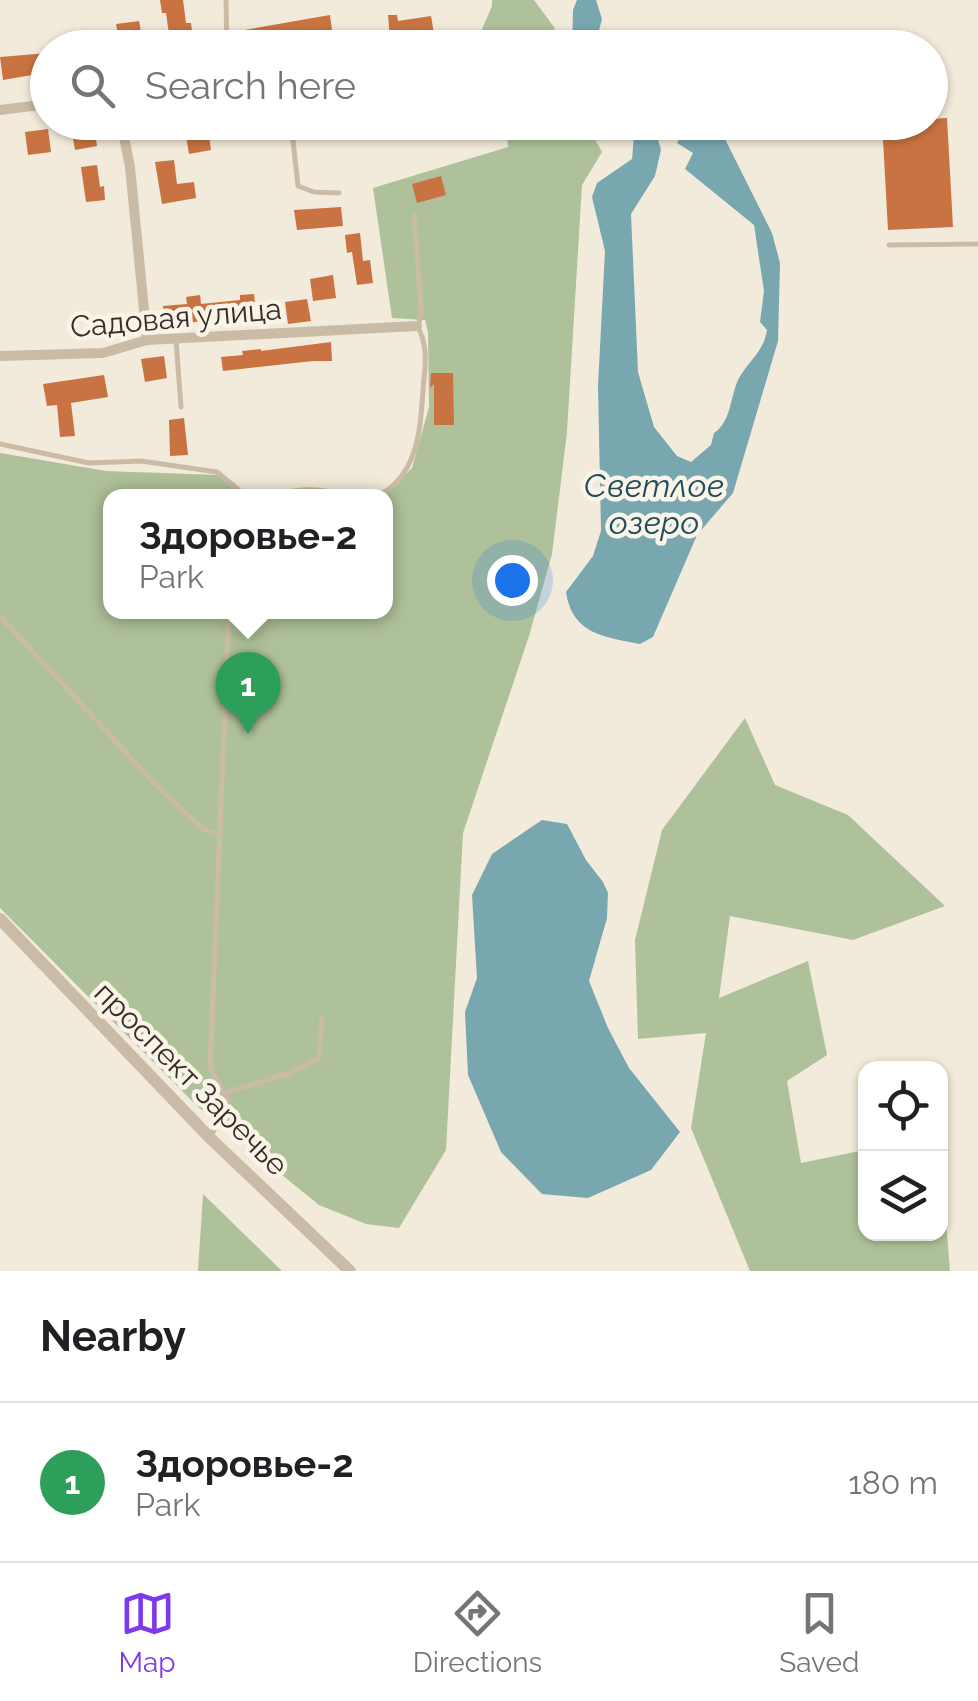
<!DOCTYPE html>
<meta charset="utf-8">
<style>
:root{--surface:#fff;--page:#f2f2f2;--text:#202124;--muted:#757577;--line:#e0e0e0;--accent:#7c3aed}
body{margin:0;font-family:Raleway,sans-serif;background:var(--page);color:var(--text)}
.controls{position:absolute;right:30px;bottom:30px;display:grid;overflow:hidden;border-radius:20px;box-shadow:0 2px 8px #0004}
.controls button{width:90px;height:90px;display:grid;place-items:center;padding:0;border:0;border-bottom:2px solid var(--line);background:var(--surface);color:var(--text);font:50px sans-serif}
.you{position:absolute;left:512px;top:580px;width:35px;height:35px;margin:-25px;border:8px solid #fff;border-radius:50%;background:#1a73e8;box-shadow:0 0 0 15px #1a73e833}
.badge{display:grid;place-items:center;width:65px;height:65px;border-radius:50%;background:var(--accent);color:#fff;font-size:32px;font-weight:700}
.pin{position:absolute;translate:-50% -82px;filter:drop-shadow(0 2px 5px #0008)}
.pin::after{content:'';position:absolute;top:52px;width:35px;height:30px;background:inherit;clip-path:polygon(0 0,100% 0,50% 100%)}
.popup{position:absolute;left:103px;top:489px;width:290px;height:130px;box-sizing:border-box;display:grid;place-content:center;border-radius:20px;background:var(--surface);filter:drop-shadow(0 2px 8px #0005);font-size:32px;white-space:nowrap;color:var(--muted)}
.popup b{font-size:38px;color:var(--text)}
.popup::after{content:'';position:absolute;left:50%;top:100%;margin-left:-20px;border:20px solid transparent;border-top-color:var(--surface)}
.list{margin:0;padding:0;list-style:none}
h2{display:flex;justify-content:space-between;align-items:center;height:130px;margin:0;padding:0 40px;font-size:42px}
h2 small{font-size:32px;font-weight:400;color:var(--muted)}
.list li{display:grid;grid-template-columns:65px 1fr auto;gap:30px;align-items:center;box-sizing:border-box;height:160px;padding:0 40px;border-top:2px solid var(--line)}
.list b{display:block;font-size:38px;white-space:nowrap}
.list p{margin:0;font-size:32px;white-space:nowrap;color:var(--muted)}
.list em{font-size:32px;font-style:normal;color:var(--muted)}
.icon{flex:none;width:55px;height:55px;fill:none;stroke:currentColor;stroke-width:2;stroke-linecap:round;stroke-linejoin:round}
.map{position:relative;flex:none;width:978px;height:1271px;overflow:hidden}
.search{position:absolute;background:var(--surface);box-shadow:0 2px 8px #0004;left:30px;right:30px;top:30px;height:110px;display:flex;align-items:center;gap:25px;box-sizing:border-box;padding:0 35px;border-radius:55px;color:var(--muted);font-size:38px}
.sheet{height:290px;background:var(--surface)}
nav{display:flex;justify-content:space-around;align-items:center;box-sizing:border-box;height:140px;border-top:2px solid var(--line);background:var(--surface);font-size:28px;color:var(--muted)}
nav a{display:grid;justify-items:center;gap:5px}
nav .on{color:var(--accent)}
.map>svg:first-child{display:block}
.green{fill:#afc19a}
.water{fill:#79a7b0}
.building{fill:#c97342}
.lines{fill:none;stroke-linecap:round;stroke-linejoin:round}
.service{stroke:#cabba6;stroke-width:5}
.minor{stroke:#cabba6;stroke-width:10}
.tertiary{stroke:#cabba6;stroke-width:12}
.labels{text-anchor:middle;stroke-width:9;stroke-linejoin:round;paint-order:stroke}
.street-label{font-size:30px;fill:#362e27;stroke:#faf3e7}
.water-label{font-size:32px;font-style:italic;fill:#1c4d59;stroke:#faf3e7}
</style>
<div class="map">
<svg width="978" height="1271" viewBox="0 0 978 1271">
<rect width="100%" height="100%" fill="#f2eada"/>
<!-- green -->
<g class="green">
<path d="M 492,0 L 534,0 L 554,27 L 559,47 L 479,47 L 477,41 L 492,6 Z"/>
<path d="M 506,123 L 586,123 L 602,152 L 582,185 L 567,432 L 552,554 L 529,636 L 463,833 L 446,1150 L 399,1228 L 366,1224 L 319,1205 L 197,1106 L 0,908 L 0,453 L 106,471 L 218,475 L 242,496 L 110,497 L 110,612 L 386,612 L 386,497 L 383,496 L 412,468 L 429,407 L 428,332 L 425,320 L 392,318 L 373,188 L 508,147 Z"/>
<path d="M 745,718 L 775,785 L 848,815 L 945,906 L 853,940 L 730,916 L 719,998 L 808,961 L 827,1055 L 787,1081 L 801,1163 L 865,1150 L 866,1234 L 940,1234 L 941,1158 L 950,1271 L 750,1271 L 691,1128 L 706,1033 L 638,1039 L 635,940 L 662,830 Z"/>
<path d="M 203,1194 L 282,1271 L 198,1271 Z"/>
</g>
<!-- water -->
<g class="water">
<path d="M 577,0 L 596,0 L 602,19 L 597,38 L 602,47 L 572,47 L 573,10 Z"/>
<path d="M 624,123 L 653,123 L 661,150 L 655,176 L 631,214 L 638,372 L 654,427 L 677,456 L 691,462 L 711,445 L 714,433 C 731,422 730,398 738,380 C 747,362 764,352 767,330 L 760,322 L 764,291 L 754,225 L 685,169 L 693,153 L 677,143 L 683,133 L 682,123 L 717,123 L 772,233 L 780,263 L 778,341 L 733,493 L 697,535 L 653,637 L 640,644 C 604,637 572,634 566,592 L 593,556 L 601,531 L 598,386 L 605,251 L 592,197 L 597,183 L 632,159 L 634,136 Z"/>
<path d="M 542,820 L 567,824 L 586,860 L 603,882 L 608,893 L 607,918 L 589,981 L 608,1028 L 629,1068 L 680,1132 L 651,1170 L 588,1198 L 542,1194 L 501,1152 L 468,1075 L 465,1012 L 477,978 L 472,895 L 492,854 Z"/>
</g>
<!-- building -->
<g class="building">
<path d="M 160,0 L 183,0 L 186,23 L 191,23 L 194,45 L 171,48 L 166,13 L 162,13 Z"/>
<path d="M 330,15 L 333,38 L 274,48 L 233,48 L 233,32 Z"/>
<path d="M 388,15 L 397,15 L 398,21 L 431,16 L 435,39 L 412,42 L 411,36 L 390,38 Z"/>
<path d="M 139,21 L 143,43 L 120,46 L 116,24 Z"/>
<path d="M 48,53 L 48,76 L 32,78 L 32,75 L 3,80 L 0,57 Z"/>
<path d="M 947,118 L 953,227 L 888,230 L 882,122 L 930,122 L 930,119 Z"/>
<path d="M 94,124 L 97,146 L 75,150 L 71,127 Z"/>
<path d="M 208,128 L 211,150 L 189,154 L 185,131 Z"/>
<path d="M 48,129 L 51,152 L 28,155 L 25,132 Z"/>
<path d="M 174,160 L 177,184 L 194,182 L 196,198 L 162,204 L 155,162 Z"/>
<path d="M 97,165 L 100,187 L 104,186 L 105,200 L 86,202 L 81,167 Z"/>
<path d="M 441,176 L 446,195 L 417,203 L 412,184 Z"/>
<path d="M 341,207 L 343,226 L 297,230 L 294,210 Z"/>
<path d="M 360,233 L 363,261 L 370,260 L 373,283 L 357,285 L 352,252 L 347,253 L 345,235 Z"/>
<path d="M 333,275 L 336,298 L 313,301 L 310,279 Z"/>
<path d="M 254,294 L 256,315 L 203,318 L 203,321 L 165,326 L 163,306 L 187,304 L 186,297 L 200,295 L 201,304 L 240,300 L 240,295 Z"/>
<path d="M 307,299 L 311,321 L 288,324 L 285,302 Z"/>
<path d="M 331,342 L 332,361 L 313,361 L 223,371 L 221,357 L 243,355 L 242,351 L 261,349 L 261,351 Z"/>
<path d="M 164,356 L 167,378 L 145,382 L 141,359 Z"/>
<path d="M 431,373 L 453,373 L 454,425 L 434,425 L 434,384 L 430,388 Z"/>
<path d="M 104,375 L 108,397 L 71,403 L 75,436 L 60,437 L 57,405 L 47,406 L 43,384 Z"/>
<path d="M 184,418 L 188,455 L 170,456 L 169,420 Z"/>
</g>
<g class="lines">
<!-- service -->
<g class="service">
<path d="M 226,0 L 227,48"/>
<path d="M 291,122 L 298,186 L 314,192 L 339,193"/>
<path d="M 502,122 L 503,128"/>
<path d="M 889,245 L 978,244"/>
<path d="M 176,340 L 181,407"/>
<path d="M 0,444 L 89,463 L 141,461 L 217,472 L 247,497"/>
<path d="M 261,497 C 291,490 318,485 347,497"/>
<path d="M 376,497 C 422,474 420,423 424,379 C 426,361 427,342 417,326 L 419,324 L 421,307 L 414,216"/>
<path d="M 0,616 L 156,785 L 203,829 L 219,835"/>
<path d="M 225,1093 L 289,1073 L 319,1058 L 322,1017"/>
<path d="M 210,1138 L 229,1100 L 210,1068 L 229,612"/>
</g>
<!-- minor -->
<g class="minor">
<path d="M 0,110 L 48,104"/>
<path d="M 121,122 L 130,167 L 147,340"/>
<path d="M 0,356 L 103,353 L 147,340 L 417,326"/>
</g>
<!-- tertiary -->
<path class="tertiary" d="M 0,919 L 210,1138 L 350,1271"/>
</g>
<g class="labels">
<!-- street labels -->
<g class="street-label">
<text transform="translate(176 318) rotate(-5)" y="10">Садовая улица</text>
<text transform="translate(191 1079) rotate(45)" y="10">проспект Заречье</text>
</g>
<!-- water labels -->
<g class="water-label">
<text x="654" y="497">Светлое<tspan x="654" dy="37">озеро</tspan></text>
</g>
</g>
</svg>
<div class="controls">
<button><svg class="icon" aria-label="locate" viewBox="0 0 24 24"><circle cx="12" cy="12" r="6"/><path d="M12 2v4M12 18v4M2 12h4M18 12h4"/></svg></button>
<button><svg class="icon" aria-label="layers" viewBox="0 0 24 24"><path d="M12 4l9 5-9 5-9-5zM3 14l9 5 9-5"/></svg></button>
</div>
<div class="you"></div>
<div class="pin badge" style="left:248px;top:734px;background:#2e9e5b">1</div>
<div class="popup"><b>Здоровье-2</b>Park</div>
<div class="search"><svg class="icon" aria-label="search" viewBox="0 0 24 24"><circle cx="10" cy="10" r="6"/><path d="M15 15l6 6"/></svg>Search here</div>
</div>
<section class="sheet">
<h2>Nearby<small></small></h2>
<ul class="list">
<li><span class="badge" style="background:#2e9e5b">1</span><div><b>Здоровье-2</b><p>Park</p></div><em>180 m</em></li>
</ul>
</section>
<nav>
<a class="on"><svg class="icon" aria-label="map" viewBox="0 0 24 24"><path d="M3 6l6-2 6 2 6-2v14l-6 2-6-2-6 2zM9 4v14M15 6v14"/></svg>Map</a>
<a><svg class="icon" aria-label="directions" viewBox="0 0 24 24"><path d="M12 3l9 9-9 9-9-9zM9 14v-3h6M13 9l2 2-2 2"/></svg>Directions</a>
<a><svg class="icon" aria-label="saved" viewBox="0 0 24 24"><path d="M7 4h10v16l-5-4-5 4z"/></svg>Saved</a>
</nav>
